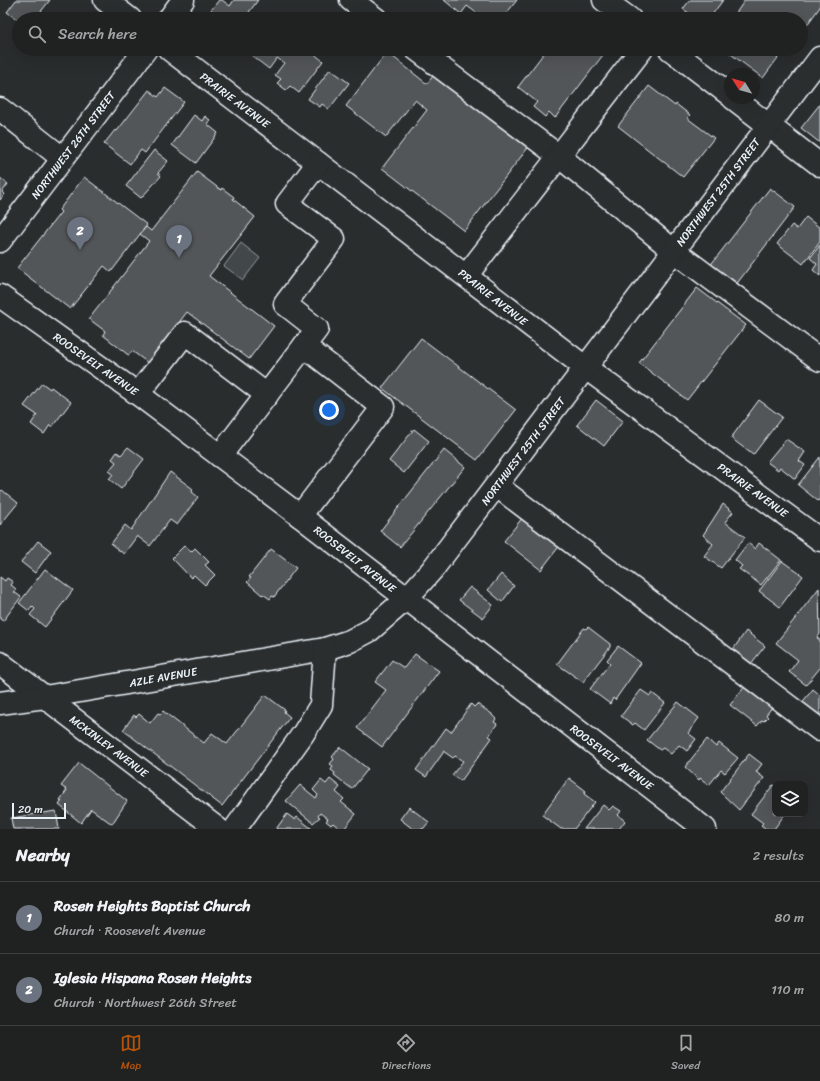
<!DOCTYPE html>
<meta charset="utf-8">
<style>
:root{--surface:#202222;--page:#282a2a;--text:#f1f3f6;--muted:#a2a4a5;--line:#3d3f40;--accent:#b45309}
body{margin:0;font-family:Sriracha,sans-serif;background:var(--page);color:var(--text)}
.controls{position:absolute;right:12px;bottom:12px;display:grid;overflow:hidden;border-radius:8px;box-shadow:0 4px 16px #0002}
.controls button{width:36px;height:36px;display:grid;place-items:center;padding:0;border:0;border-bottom:1px solid var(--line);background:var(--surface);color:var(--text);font:20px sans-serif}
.compass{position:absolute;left:724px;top:68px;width:36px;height:36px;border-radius:50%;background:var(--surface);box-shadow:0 4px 16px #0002;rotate:307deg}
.scale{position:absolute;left:12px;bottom:10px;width:54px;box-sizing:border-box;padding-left:4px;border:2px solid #e8f1f8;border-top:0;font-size:11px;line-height:14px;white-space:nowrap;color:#e8f1f8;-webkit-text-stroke:3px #2a2d2e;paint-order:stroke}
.you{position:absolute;left:329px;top:410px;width:14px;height:14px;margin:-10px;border:3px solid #fff;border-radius:50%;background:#1a73e8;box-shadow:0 0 0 6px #1a73e833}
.badge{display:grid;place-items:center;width:26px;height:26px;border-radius:50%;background:var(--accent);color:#fff;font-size:13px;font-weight:700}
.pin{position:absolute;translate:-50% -33px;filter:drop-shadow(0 1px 2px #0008)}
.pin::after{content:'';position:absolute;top:21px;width:14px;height:12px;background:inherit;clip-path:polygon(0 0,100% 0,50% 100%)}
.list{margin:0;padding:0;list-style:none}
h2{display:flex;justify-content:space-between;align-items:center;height:52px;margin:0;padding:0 16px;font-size:17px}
h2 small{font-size:13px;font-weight:400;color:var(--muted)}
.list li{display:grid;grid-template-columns:26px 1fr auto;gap:12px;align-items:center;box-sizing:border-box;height:72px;padding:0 16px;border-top:1px solid var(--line)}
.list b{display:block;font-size:15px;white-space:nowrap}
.list p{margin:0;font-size:13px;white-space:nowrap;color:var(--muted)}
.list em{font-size:13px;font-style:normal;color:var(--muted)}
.icon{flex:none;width:22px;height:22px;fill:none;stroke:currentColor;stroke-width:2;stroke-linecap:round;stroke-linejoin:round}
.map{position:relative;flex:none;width:820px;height:829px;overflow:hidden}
.search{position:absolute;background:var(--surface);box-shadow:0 4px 16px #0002;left:12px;right:12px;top:12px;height:44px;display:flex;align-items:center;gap:10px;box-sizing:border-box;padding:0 14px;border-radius:22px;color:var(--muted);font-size:15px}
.sheet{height:196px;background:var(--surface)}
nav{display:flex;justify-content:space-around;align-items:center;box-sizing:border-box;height:56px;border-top:1px solid var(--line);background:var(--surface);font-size:11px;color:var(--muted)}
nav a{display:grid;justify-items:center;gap:2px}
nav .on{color:var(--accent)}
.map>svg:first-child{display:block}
.green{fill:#424648;stroke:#959ca0}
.building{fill:#535759;stroke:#e8f1f8}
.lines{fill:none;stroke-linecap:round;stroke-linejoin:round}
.minor-casing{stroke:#e8f1f8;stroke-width:25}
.minor{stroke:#2a2d2e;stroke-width:22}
.labels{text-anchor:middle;stroke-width:3;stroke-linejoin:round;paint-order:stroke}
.street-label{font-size:11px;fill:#e8f1f8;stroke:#2a2d2e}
</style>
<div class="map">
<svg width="820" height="829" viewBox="0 0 820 829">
<rect width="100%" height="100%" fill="#2a2d2e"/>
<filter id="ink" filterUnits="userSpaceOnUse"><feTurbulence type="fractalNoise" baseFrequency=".025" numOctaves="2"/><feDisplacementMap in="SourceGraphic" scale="8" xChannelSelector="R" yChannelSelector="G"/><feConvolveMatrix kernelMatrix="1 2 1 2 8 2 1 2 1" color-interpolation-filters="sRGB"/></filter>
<g filter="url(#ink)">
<!-- green -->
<path class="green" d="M 241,243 L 260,258 L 243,280 L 224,266 Z"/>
<!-- building -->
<g class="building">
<path d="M 16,0 L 50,0 L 35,19 L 19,19 L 19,21 L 7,12 Z"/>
<path d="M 219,0 L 222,0 L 230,6 L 234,0 L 258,0 L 244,19 L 204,19 Z"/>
<path d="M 444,0 L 517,0 L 502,19 L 485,19 L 467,6 L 461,14 Z"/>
<path d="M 690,0 L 723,0 L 709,19 L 686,19 L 690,14 L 683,9 Z"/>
<path d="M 745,0 L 820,0 L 820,7 L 801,33 L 801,19 L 739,19 L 741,17 L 736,13 Z"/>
<path d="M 243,49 L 308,49 L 323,61 L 299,93 L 290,86 L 286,90 L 277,83 L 281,79 L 275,75 L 284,63 L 277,58 L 269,69 Z"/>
<path d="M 547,49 L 603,49 L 606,51 L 555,118 L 549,112 L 545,117 L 533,107 L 537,102 L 518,87 Z"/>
<path d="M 724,49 L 789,49 L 786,53 L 783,51 L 763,78 Z"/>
<path d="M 387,52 L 427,84 L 436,72 L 530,145 L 464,231 L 382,168 L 427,110 L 415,100 L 386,137 L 346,106 Z"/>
<path d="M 330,69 L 349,83 L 329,109 L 322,104 L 320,107 L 308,99 Z"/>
<path d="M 649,86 L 675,106 L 676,104 L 690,115 L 687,118 L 714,138 L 683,177 L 618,126 Z"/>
<path d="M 165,88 L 184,102 L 145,153 L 141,150 L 130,164 L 104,144 L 115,130 L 117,131 L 149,90 L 158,97 Z"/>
<path d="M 820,104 L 820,143 L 801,128 Z"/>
<path d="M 194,115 L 202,121 L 205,116 L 210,120 L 207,124 L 218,133 L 196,163 L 172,145 Z"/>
<path d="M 154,150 L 168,161 L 158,173 L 161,176 L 141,198 L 126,186 Z"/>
<path d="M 197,172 L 221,190 L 222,188 L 234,197 L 233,199 L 255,217 L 209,276 L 274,326 L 249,359 L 187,312 L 148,363 L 132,351 L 129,355 L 127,354 L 103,335 L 105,331 L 89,319 L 149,241 L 140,234 L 146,227 L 151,231 Z"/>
<path d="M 84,177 L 147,225 L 111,272 L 104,266 L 70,309 L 17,268 L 61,212 L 59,210 Z"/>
<path d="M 0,178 L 8,184 L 2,192 L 5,194 L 0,200 Z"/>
<path d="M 770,188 L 795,207 L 735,286 L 709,267 Z"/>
<path d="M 806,217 L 820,228 L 820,242 L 803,264 L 777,244 L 792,225 L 797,229 Z"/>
<path d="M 820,245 L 820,276 L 813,270 L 817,264 L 810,258 Z"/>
<path d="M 697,288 L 746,325 L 687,400 L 639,363 Z"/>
<path d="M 421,338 L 516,410 L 477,460 L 382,388 Z"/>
<path d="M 42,383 L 50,389 L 51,387 L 71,402 L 52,427 L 50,425 L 44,434 L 31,424 L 37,415 L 24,406 Z"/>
<path d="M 596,400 L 623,421 L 604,446 L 577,425 Z"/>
<path d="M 759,400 L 782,417 L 753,455 L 731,438 Z"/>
<path d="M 414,429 L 429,441 L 404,473 L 389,461 Z"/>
<path d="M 786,439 L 805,452 L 799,461 L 805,465 L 795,479 L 780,467 L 778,470 L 767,462 Z"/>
<path d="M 128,447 L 144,459 L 121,489 L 109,479 L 113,474 L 109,471 L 116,462 L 112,459 L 117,452 L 121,455 Z"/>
<path d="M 444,450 L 465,467 L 400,547 L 380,531 Z"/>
<path d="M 820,457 L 820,498 L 818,501 L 798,485 Z"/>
<path d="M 170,472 L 193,489 L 192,492 L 198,497 L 177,525 L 170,520 L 150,546 L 137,536 L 124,554 L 111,544 L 125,525 L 131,530 Z"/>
<path d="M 2,490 L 18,503 L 0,525 L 0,492 Z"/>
<path d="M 723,504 L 733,512 L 725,522 L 745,537 L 721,568 L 704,556 L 713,544 L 703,535 Z"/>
<path d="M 527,512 L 564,540 L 541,570 L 504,541 Z"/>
<path d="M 38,541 L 51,551 L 35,573 L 21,562 Z"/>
<path d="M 748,543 L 755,549 L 759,543 L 781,560 L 761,585 L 739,569 L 742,566 L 735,560 Z"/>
<path d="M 185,545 L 191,552 L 195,548 L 209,562 L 205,565 L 215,575 L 205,585 L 194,575 L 191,578 L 172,558 Z"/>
<path d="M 271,549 L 296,568 L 274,597 L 272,596 L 270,599 L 263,594 L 262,595 L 247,582 L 251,578 L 249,577 Z"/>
<path d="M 782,561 L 803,576 L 780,607 L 759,591 Z"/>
<path d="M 45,569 L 73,590 L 45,627 L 30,615 L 35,609 L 32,606 L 29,611 L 19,603 Z"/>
<path d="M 501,574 L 514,586 L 502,602 L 488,590 Z"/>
<path d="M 0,577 L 5,581 L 7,578 L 13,582 L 11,585 L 16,589 L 14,592 L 21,597 L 3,621 L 0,619 Z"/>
<path d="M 470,587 L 493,605 L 483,618 L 459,600 Z"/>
<path d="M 819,588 L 820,634 L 817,638 L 820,640 L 820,668 L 806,685 L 789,672 L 798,660 L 776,643 Z"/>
<path d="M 588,627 L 610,644 L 610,647 L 583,682 L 557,664 L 584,628 L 586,629 Z"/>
<path d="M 746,631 L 765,646 L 750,665 L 732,651 Z"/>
<path d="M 618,646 L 641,663 L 615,700 L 613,698 L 610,704 L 590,689 L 610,663 L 607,660 Z"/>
<path d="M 415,654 L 439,671 L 382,747 L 357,728 L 386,690 L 375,682 L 392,660 L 404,668 Z"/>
<path d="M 746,685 L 773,706 L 766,715 L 768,717 L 764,721 L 762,720 L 757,726 L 730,705 Z"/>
<path d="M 813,689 L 820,695 L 820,721 L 800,705 Z"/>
<path d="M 641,690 L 650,696 L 652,693 L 665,703 L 644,730 L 635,723 L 633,725 L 621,716 Z"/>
<path d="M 265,695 L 285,710 L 284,712 L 290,717 L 222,806 L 123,730 L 134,715 L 136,717 L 139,714 L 150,723 L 158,713 L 160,714 L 163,711 L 204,743 L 212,733 L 227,744 Z"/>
<path d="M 678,702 L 699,718 L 688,733 L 696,739 L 687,751 L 679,745 L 671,754 L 663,748 L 660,750 L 647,740 Z"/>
<path d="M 471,704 L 474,707 L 477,704 L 492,714 L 492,715 L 496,719 L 494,722 L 497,724 L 489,736 L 492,738 L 461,781 L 452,775 L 463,761 L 455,756 L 453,758 L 443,751 L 443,753 L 426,777 L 416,770 L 446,728 L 451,732 Z"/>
<path d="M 707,739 L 716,747 L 719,743 L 738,758 L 725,773 L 721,770 L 709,785 L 700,778 L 699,780 L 685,767 Z"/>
<path d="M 340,747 L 368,769 L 352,789 L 334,775 L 335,773 L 331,770 L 333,766 L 330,764 L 334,759 L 332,757 Z"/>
<path d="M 749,754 L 762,764 L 756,772 L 764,778 L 739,810 L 720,792 Z"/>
<path d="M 79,763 L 127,801 L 112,824 L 91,809 L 81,823 L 59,805 L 62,801 L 60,800 L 67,790 L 61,786 Z"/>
<path d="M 569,778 L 586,791 L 584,794 L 595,802 L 574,829 L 561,829 L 542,815 Z"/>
<path d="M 330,779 L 340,787 L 336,792 L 344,799 L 341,802 L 356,814 L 344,829 L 340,829 L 333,823 L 331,825 L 326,821 L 328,819 L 320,813 L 318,816 L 320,817 L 313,823 L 286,801 L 300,785 L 316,798 L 318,795 L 313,790 L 321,780 L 326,784 Z"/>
<path d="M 773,785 L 775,786 L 775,814 L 785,814 L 774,829 L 766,829 L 761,825 L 763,823 L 751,814 Z"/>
<path d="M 603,805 L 609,810 L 613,806 L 621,811 L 618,815 L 625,821 L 619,829 L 584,829 Z"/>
<path d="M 409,807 L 429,822 L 423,829 L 413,829 L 400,819 Z"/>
<path d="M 56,811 L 59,829 L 13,829 L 11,818 Z"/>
<path d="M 287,814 L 295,820 L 297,817 L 312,829 L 276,829 Z"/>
</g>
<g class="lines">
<!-- minor casing -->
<g class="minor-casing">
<g id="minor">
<path d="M 105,0 L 130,19"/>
<path d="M 351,0 L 376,19"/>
<path d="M 604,0 L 630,19"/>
<path d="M 169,19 L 183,0"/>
<path d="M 169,49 L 586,368 L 820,540"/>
<path d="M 416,49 L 560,157 L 674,251 L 820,360"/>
<path d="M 670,49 L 730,95"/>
<path d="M 733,98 L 820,165"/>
<path d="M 0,109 L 62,158"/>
<path d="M 0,241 L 146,49"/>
<path d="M 466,276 L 642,49"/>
<path d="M 0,296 L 138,394 L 300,516 L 705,829"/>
<path d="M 138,394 L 185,333 L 267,395"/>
<path d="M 220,456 L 317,329 L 285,304 L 334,239 L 287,204 L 318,163"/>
<path d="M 497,486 L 820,730"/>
<path d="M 300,516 L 383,407 L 304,346"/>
<path d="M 0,663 L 218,829"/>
<path d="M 0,703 L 45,697 L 325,649 L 350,641 L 369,631 L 406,599 L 432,570 L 820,58"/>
<path d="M 235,829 L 303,734 L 321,705 L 325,649"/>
</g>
</g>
<!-- minor -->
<use href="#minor" class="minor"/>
</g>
</g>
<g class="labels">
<!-- street labels -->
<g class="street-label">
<text transform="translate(235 100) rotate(37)" y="4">PRAIRIE AVENUE</text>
<text transform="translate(73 145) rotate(-53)" y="4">NORTHWEST 26TH STREET</text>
<text transform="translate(718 192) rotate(-53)" y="4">NORTHWEST 25TH STREET</text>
<text transform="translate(493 297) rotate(38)" y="4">PRAIRIE AVENUE</text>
<text transform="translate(96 364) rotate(35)" y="4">ROOSEVELT AVENUE</text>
<text transform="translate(523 451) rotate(-53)" y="4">NORTHWEST 25TH STREET</text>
<text transform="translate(753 490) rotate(36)" y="4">PRAIRIE AVENUE</text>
<text transform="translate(355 559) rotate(38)" y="4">ROOSEVELT AVENUE</text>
<text transform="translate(163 677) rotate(-10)" y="4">AZLE AVENUE</text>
<text transform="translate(109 746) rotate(37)" y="4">MCKINLEY AVENUE</text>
<text transform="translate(612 757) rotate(37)" y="4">ROOSEVELT AVENUE</text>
</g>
</g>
</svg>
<div class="controls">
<button><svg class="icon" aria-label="layers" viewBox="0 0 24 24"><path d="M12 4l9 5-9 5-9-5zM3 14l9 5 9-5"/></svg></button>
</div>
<svg class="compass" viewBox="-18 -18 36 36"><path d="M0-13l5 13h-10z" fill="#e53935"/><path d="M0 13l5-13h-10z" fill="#a2a4a5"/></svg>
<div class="scale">20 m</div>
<div class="you"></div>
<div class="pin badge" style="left:179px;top:258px;background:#6b7280">1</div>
<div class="pin badge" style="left:80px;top:250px;background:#6b7280">2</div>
<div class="search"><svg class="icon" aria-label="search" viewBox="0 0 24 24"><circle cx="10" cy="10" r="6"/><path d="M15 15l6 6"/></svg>Search here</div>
</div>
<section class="sheet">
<h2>Nearby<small>2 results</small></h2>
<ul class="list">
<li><span class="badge" style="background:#6b7280">1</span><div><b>Rosen Heights Baptist Church</b><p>Church · Roosevelt Avenue</p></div><em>80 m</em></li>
<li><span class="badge" style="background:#6b7280">2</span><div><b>Iglesia Hispana Rosen Heights</b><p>Church · Northwest 26th Street</p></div><em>110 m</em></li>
</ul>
</section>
<nav>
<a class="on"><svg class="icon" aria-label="map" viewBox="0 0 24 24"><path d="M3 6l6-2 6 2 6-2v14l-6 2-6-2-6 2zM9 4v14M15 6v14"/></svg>Map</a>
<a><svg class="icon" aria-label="directions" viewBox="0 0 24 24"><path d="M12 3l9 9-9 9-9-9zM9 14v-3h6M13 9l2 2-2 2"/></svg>Directions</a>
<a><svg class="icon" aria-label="saved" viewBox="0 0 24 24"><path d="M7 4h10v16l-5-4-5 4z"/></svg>Saved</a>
</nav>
